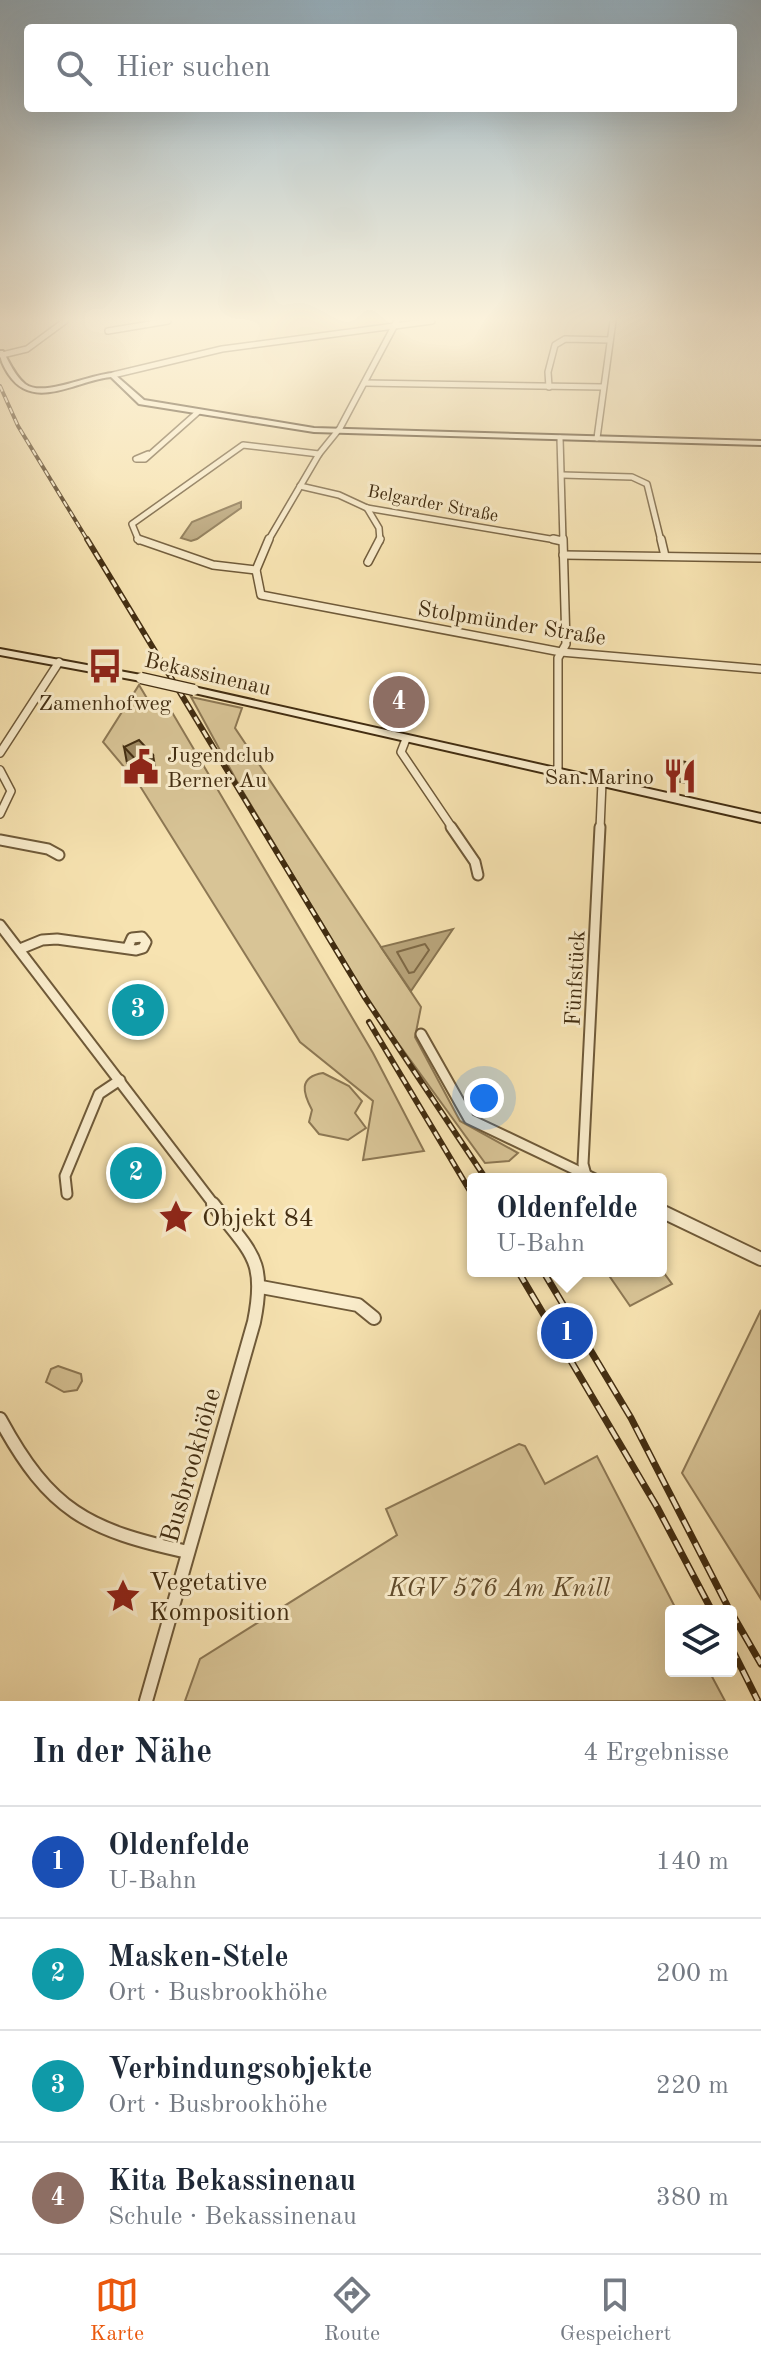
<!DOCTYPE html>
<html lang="de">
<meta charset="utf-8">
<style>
:root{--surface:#fff;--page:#f2f2f3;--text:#1f2937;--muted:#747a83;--line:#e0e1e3;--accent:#ea580c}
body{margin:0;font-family:"Old Standard TT",serif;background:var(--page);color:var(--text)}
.controls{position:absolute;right:24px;bottom:24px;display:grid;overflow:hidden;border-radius:8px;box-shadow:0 8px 32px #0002}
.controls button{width:72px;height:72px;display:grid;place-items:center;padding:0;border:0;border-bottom:2px solid var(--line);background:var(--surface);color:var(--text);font:40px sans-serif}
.you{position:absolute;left:484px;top:1098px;width:28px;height:28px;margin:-20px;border:6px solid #fff;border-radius:50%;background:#1a73e8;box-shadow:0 0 0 12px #1a73e833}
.badge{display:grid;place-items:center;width:52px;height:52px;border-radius:50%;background:var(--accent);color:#fff;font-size:26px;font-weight:700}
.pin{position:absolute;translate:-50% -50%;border:4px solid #fff;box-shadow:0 2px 8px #0006}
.popup{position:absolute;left:467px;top:1173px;width:200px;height:104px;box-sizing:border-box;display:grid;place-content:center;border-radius:8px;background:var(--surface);filter:drop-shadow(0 2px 6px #0005);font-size:26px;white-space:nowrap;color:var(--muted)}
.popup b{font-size:30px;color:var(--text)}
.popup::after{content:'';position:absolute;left:50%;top:100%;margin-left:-16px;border:16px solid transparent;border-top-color:var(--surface)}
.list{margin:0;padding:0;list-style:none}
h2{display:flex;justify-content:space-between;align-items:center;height:104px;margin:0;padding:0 32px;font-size:34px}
h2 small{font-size:26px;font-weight:400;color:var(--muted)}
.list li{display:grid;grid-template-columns:52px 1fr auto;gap:24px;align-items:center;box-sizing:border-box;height:112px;padding:0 32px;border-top:2px solid var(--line)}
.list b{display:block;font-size:30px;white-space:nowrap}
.list p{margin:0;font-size:26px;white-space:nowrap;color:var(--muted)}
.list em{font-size:26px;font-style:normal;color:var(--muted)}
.icon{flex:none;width:44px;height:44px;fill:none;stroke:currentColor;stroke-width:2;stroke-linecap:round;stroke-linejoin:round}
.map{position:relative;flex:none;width:761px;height:1701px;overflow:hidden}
.search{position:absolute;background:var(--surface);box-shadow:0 8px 32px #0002;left:24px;right:24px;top:24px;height:88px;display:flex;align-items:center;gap:20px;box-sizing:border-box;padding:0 28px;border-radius:8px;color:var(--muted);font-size:30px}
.sheet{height:552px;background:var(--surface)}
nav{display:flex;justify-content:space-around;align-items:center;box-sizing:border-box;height:112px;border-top:2px solid var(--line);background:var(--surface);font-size:22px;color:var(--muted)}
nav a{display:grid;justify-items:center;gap:4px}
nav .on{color:var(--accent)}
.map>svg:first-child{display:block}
.green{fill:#d8c496;stroke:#8d7854;stroke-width:2}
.water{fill:#b9a57b;stroke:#897551;stroke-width:2}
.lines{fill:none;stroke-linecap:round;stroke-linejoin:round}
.shore{stroke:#7e6946;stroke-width:2}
.street-far3-casing{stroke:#6f5a39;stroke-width:8}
.street-far2-casing{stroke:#6f5a39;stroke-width:10}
.street-far1-casing{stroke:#6f5a39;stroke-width:13}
.street-casing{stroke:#6f5a39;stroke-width:16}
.secondary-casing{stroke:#422d11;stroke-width:4}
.street-far3{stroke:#faedcc;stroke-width:5}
.street-far2{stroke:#faedcc;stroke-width:7}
.street-far1{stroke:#faedcc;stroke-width:9}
.street{stroke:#faedcc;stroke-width:12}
.secondary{fill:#faedcc;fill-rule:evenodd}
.rail-far2-casing{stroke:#422d11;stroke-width:4}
.rail-far1-casing{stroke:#422d11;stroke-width:6}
.rail-casing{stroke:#422d11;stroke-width:7}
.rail-far2{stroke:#faedcc;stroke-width:2;stroke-dasharray:6;stroke-linecap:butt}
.rail-far1{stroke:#faedcc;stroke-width:3;stroke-dasharray:8;stroke-linecap:butt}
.rail{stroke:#faedcc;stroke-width:4;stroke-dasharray:13;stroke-linecap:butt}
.secondary-bridge-casing{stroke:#422d11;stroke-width:13;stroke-linecap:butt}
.secondary-bridge{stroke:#faedcc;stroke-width:10}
.wall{fill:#8a7856;stroke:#422d11;stroke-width:2}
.shaded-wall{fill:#706246;stroke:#422d11;stroke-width:2}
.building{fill:#a08c64;stroke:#422d11;stroke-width:2}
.labels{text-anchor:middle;stroke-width:6;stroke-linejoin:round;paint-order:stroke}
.far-street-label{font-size:18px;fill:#422d11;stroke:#faedcc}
.street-label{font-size:22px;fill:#422d11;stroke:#faedcc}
.poi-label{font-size:22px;fill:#422d11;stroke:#faedcc}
.near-poi-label{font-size:26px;fill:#422d11;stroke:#faedcc;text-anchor:start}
.near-street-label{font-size:26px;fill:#422d11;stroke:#faedcc}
.near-park-label{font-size:26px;font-style:italic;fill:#604b2c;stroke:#faedcc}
</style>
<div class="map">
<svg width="761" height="1701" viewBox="0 0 761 1701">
<rect width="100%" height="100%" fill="#f7e3b1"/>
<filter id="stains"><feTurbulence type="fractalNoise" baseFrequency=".0025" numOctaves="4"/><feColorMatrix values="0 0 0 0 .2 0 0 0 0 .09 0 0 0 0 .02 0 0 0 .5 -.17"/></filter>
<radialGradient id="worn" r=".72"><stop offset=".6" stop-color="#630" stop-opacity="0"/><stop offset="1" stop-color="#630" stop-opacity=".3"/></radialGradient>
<!-- green -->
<g class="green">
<path d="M 139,685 L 151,705 L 166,702 L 373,1053 L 424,1151 L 363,1160 L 373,1101 L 300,1042 L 140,786 L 103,742 Z"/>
<path d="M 191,697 L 242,708 L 235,728 L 421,1007 L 415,1037 L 460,1121 L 518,1153 L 509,1161 L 485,1163 L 374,1010 L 239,785 Z"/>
<path d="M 323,1073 L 349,1086 L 362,1101 L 355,1113 L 366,1128 L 348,1140 L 319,1134 L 309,1122 L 312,1110 C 303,1093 298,1077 323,1073 Z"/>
<path d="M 661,1269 L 672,1284 L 630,1306 L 608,1274 Z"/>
<path d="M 761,1310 L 761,1599 L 682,1473 Z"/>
<path d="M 58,1366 L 81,1374 L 82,1381 L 77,1390 L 64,1392 L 46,1382 L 51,1369 Z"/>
<path d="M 519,1444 L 525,1446 L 545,1484 L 597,1456 L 677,1611 L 671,1611 L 671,1671 L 709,1671 L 725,1701 L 185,1701 L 200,1659 L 397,1535 L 386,1509 Z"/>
</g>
<!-- water -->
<g class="water">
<path d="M 241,502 L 241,508 L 197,539 L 191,541 L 181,538 L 192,522 Z"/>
<path d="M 453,929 L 411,991 L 381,947 Z"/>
</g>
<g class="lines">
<!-- shore -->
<path class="shore" d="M 425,944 L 429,950 L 414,972 L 409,973 L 397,952 Z"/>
<!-- street-far3 casing -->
<g class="street-far3-casing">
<g id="street-far3">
<path d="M 108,331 L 168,321"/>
<path d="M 2,355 L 27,349 L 65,321"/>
<path d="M 113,375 L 222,349 L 432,321"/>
<path d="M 365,383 L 603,387"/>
<path d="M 549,387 L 548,372 L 555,345 L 565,339 L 610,340"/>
<path d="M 560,438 L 563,541"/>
<path d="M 597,438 L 613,321"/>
<path d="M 148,454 L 136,459 L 145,459 L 198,412"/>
<path d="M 562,475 L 632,477 L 647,484 L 661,541"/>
<path d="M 300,486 L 339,495 L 367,508 L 562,541"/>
<path d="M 367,508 L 379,528 L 380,541"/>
<path d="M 139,541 L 132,524 L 243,445 L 319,454"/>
<path d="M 268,541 L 319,454 L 340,428 L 397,321"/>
</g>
</g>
<!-- street-far2 casing -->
<g class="street-far2-casing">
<g id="street-far2">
<path d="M 138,539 L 213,565 L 256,570"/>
<path d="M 269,539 L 256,570 L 261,595 L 561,652 L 761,669"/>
<path d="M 553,539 L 562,541"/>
<path d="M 661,539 L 665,556"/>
<path d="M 563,555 L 761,558"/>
<path d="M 368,562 L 380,539"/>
<path d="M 406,739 L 401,752 L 453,829"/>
<path d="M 0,753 L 59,662"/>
<path d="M 0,770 L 11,791 L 0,814"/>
<path d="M 558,772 L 558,658 L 566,644 L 563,539"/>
<path d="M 600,829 L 602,782"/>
</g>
</g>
<!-- street-far1 casing -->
<g class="street-far1-casing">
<g id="street-far1">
<path d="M 451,827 L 475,862 L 478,875"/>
<path d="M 0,840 L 48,849 L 59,855"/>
<path d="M 0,925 L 215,1206"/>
<path d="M 20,949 L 42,940 L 57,939 L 136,950 L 143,948 L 146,942 L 142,937 L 132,938 L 128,947"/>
<path d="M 421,1034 L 469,1119 L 595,1179"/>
<path d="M 586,1175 L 583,1164 L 600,827"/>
<path d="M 67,1194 L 65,1176 L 99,1094 L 120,1080"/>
</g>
</g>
<!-- street casing -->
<g class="street-casing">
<g id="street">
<path d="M 661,1211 L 761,1259"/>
<path d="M 261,1287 L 358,1305 L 374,1318"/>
<path d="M 0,1419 C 50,1511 87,1530 188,1552"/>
<path d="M 146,1701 L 254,1322 C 267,1258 250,1253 213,1204"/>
</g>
</g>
<!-- secondary casing -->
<g class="secondary-casing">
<g id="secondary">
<path d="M 0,351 L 3,351 C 9,362 15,376 25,384 C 43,398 90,374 113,373 L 144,400 L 314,428 L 761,441 L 761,445 L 314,432 L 139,404 L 111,377 C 77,380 34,412 9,375 C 4,367 0,360 0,351 Z"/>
<path d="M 0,649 L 141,675 L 146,678 L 141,681 L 0,655 Z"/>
<path d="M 194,687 L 761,814 L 761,822 L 190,692 L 189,690 L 190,688 Z"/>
</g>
</g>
<!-- street-far3 -->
<use href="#street-far3" class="street-far3"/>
<!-- street-far2 -->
<use href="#street-far2" class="street-far2"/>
<!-- street-far1 -->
<use href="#street-far1" class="street-far1"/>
<!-- street -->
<use href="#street" class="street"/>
<!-- secondary -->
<use href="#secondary" class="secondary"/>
<!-- rail-far2 casing -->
<g class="rail-far2-casing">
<path id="rail-far2" d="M 0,386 L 18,426 L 88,541"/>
</g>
<!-- rail-far1 casing -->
<g class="rail-far1-casing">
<g id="rail-far1">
<path d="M 87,539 L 364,996 L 486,1179"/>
<path d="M 369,1022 L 473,1196"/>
</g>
</g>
<!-- rail casing -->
<g class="rail-casing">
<g id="rail">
<path d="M 518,1271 L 657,1507 L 712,1611"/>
<path d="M 543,1271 L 631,1418 L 730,1611"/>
<path d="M 731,1612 L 761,1664"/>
<path d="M 731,1647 L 758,1701"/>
</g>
</g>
<!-- rail-far2 -->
<use href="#rail-far2" class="rail-far2"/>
<!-- rail-far1 -->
<use href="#rail-far1" class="rail-far1"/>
<!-- rail -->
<use href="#rail" class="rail"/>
<!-- secondary-bridge casing -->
<g class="secondary-bridge-casing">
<path id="secondary-bridge" d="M 141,678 L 194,690"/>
</g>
<!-- secondary-bridge -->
<use href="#secondary-bridge" class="secondary-bridge"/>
</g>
<!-- wall -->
<g class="wall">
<path d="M 124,747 L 156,772 L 141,778 L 127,763 Z"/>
<path d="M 689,771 L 686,783 L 671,780 L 672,772 Z"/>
</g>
<!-- shaded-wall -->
<path class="shaded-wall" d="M 153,755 L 156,772 L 141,778 L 138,762 Z"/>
<!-- building -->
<g class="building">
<path d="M 139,740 L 153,755 L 138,762 L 124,747 Z"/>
<path d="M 676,760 L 691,763 L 687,775 L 672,772 Z"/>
</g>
<!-- sky -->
<linearGradient id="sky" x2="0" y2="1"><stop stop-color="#95aebc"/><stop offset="0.57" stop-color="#fbf2dc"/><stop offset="1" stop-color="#fbf2dc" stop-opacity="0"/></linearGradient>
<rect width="761" height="560" fill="url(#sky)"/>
<!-- icons -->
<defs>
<g id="bus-bare" transform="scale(2.76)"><path d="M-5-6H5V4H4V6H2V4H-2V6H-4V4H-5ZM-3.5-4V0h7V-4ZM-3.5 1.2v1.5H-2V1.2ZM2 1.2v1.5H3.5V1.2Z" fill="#8f2418" stroke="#faedcc" stroke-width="2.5" paint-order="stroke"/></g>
<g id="civic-bare" transform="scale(2.76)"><path d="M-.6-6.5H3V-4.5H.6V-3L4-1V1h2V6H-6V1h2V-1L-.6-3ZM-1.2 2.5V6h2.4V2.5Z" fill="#8f2418" stroke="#faedcc" stroke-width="2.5" paint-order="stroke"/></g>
<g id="restaurant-bare" transform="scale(2.76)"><path d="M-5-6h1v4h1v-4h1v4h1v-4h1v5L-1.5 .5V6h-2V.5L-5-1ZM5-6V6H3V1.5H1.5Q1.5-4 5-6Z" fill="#8f2418" stroke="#faedcc" stroke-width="2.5" paint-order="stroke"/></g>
<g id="sight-bare" transform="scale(2.76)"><path d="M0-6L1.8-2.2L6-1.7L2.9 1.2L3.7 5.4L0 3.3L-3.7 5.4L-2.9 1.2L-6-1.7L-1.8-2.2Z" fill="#8f2418" stroke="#faedcc" stroke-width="2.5" paint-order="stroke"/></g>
</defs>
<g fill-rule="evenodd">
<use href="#bus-bare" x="105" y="666"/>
<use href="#civic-bare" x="141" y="767"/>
<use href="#restaurant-bare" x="680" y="776"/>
<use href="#sight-bare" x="176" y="1217"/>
<use href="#sight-bare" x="123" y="1596"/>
</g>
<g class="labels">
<!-- far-street labels -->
<g class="far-street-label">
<text transform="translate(433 503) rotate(11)" y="6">Belgarder Straße</text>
</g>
<!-- street labels -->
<g class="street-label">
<text transform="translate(512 622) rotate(9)" y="8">Stolpmünder Straße</text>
<text transform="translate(208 673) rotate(13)" y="8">Bekassinenau</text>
<text transform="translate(574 978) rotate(-87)" y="8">Fünfstück</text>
</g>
<!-- poi labels -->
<g class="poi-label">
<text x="105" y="710">Zamenhofweg</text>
<text x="167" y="762" text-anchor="start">Jugendclub<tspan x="167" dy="25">Berner Au</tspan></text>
<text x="654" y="784" text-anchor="end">San Marino</text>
</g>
<!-- near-poi labels -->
<g class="near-poi-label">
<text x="202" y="1226">Objekt 84</text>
<text x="149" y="1590">Vegetative<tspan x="149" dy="30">Komposition</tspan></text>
</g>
<!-- near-street labels -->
<g class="near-street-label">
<text transform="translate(190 1465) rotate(-74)" y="9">Busbrookhöhe</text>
</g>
<!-- near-park labels -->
<g class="near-park-label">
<text x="499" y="1596">KGV 576 Am Knill</text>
</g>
</g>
<rect width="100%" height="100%" filter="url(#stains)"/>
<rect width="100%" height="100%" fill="url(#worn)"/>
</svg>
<div class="controls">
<button><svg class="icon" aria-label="layers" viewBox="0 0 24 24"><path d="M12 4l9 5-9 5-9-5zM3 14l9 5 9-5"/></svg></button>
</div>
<div class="you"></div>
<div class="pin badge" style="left:567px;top:1333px;background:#1a4fb4">1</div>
<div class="popup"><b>Oldenfelde</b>U-Bahn</div>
<div class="pin badge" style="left:136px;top:1173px;background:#0f9aa8">2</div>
<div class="pin badge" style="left:138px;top:1010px;background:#0f9aa8">3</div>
<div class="pin badge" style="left:399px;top:702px;background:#8d6e63">4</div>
<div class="search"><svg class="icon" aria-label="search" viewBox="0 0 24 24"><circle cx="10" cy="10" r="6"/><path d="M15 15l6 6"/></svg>Hier suchen</div>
</div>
<section class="sheet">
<h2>In der Nähe<small>4 Ergebnisse</small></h2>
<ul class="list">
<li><span class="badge" style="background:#1a4fb4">1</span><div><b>Oldenfelde</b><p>U-Bahn</p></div><em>140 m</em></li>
<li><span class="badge" style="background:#0f9aa8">2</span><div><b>Masken-Stele</b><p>Ort · Busbrookhöhe</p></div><em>200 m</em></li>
<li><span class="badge" style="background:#0f9aa8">3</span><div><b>Verbindungsobjekte</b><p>Ort · Busbrookhöhe</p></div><em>220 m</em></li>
<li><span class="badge" style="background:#8d6e63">4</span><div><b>Kita Bekassinenau</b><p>Schule · Bekassinenau</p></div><em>380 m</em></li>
</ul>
</section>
<nav>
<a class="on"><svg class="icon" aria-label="map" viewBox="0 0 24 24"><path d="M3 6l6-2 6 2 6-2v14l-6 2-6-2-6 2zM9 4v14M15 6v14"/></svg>Karte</a>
<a><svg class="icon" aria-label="directions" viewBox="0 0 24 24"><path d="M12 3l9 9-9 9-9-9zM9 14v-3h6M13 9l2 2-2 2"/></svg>Route</a>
<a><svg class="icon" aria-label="saved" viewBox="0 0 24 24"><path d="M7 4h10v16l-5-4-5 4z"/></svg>Gespeichert</a>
</nav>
